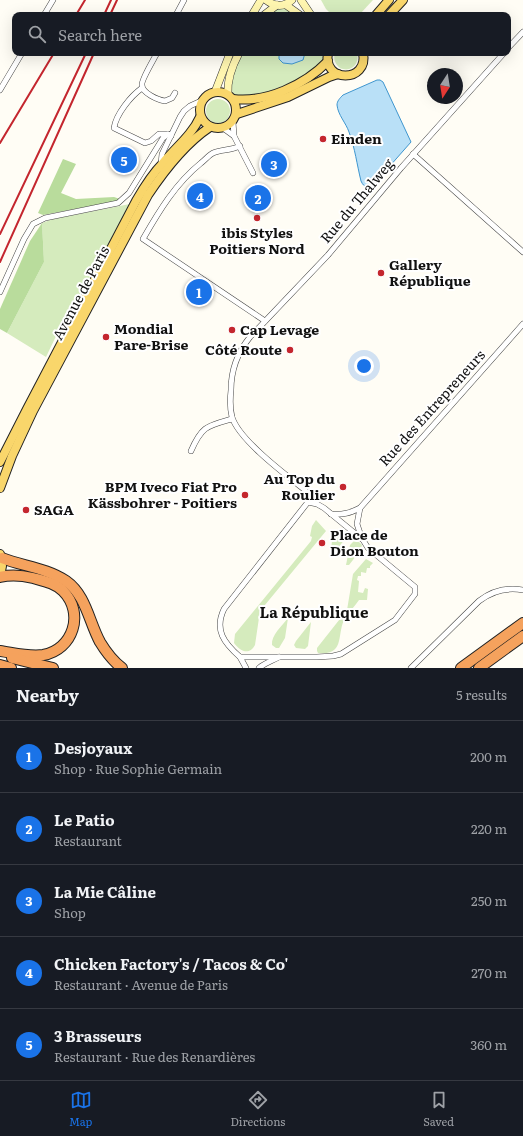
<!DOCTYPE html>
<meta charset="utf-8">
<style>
:root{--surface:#171b24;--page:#242831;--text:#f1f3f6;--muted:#9ea1a6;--line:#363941;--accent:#1a73e8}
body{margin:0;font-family:Literata,serif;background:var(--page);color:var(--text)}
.compass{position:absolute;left:427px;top:68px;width:36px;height:36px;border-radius:50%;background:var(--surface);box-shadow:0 4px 16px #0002;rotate:192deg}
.you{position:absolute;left:364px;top:366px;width:14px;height:14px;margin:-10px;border:3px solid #fff;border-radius:50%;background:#1a73e8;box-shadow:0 0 0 6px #1a73e833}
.badge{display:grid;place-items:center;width:26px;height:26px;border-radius:50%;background:var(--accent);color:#fff;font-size:13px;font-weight:700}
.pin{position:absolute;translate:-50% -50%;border:2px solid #fff;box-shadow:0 1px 4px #0006}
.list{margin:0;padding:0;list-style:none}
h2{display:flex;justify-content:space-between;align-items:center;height:52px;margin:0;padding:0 16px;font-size:17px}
h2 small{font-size:13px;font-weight:400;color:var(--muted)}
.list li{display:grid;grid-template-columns:26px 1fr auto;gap:12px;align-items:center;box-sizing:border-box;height:72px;padding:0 16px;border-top:1px solid var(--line)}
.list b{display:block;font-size:15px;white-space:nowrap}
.list p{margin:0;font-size:13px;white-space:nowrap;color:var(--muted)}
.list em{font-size:13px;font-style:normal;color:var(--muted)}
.icon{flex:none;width:22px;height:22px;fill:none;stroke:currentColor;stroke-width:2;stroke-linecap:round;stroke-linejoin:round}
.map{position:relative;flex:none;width:523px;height:668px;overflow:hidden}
.search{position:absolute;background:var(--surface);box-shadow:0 4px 16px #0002;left:12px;right:12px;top:12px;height:44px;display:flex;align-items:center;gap:10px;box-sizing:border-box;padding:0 14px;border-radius:8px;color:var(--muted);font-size:15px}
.sheet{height:412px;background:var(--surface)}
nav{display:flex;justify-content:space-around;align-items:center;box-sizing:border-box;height:56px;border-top:1px solid var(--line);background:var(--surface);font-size:11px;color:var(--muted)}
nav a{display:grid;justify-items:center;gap:2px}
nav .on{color:var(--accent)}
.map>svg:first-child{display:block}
.green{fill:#d5ebbd}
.forest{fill:#b9dc9c}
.water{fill:#b9e0f7;stroke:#3f96cf}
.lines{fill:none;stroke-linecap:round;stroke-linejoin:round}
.street-casing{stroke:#444;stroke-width:6}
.secondary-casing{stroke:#333;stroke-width:8}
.primary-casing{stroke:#222;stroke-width:10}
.highway-casing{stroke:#222;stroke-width:12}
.street{stroke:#fff;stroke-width:5}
.secondary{stroke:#fff6b0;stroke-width:7}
.primary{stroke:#f9d66b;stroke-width:8}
.highway{stroke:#f5a25d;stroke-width:10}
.rail{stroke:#c4262e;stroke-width:2}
.poi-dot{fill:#c4262e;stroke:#fff;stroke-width:1.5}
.labels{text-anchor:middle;stroke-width:4;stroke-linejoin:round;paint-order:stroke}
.poi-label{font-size:14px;font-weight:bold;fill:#111;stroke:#fff;text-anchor:start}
.street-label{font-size:14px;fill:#111;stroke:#fff}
.neighbourhood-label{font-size:15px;font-weight:bold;fill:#111;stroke:#fff}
</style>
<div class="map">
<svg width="523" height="668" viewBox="0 0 523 668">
<rect width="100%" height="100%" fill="#fffdf5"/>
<!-- green -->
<g class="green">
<path d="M 321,0 L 373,0 L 359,15 L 332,15 L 326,9 Z"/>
<path d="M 279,8 L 289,10 L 296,15 L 268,15 Z"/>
<path d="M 242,53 L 324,53 C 323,57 323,62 320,65 C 310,76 239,110 232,91 C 228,82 238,62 242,53 Z"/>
<path d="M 335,53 L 357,53 C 360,64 351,73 340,68 C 335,64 333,59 335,53 Z"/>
<circle cx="218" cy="111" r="12"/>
<path d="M 130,204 L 80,295 L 70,307 L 46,357 L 7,333 L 44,262 L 42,223 L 53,219 Z"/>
<path d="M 316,520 L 326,531 L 260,611 L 255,645 C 249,656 240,651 234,643 L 235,634 L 311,541 L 312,537 L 310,536 L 312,526 Z"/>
<path d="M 339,529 L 343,529 L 347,533 L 345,539 L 334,553 L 331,552 C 332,544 331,533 339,529 Z"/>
<path d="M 355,540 L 359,542 L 362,545 L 360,551 L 349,565 L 346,565 L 350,545 Z"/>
<path d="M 366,559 L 373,563 L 370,566 L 370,568 L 367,568 L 366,573 L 361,572 L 361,576 L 358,576 L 357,580 L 359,581 L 358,592 L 363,593 L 365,588 L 368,589 L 367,600 L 359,600 C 355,606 349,612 345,618 C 336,634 346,656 318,653 L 317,651 L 317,648 L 347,610 L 353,574 Z"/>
<path d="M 288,618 L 285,638 L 279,648 L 276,648 L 272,645 C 271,635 282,626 288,618 Z"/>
<path d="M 311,622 L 308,646 L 305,649 L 296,648 L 294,645 L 296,641 Z"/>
</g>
<!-- forest -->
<g class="forest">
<path d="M 63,159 L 76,164 L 61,193 L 76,199 L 114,197 L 120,199 L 113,202 L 43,215 L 38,213 Z"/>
<path d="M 42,223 L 44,262 L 7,333 L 0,329 L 0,309 L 30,241 Z"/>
</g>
<!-- water -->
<g class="water">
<path d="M 279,53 L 305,53 L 303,60 L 292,64 L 283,63 L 279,59 Z"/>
<path d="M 377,80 L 380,80 L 383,82 L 411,142 L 374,184 C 369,189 364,188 361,181 C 357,165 355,148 349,132 C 346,123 338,115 337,105 C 337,101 340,98 343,95 Z"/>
</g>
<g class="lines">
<!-- street casing -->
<g class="street-casing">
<g id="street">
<path d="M 44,15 L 53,0"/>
<path d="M 176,15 L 184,0"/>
<path d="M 508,48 L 523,32"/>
<path d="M 157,53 C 154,59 141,80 142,85 C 142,93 158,100 165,101 L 172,98 L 175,93"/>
<path d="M 142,88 C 131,96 116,114 114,128 L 145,143 L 151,141 L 159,134 L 168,134"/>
<path d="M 0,90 L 22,53"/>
<path d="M 233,122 L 234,136"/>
<path d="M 223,128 L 234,136 L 253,173"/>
<path d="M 240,146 C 229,151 222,149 213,153 C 209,155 205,160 201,163 C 176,183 159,211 143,239 L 265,321"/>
<path d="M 413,154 L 523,252"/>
<path d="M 161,164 L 162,154 L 180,117 L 184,111 L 190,106 L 201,101"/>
<path d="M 0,292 L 24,239 L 33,224 L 45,218 L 118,203 L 129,193 L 163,138 L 168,134 L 171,136"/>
<path d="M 191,451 C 202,426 207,426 232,419"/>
<path d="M 308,502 L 308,494 L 305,490 C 286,475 239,440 232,417 C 230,409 230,399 231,390 C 231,369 237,353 250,337 L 328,255 L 401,168 L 504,53"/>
<path d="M 308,502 L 317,504 L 324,508 L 363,540 L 368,548 L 415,587 L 415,594 L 395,620 L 341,654 L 333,656 L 317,657 L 240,657 C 224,643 214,630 224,609 Z"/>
<path d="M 360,508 L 357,524 L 362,539"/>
<path d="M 331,514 C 343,515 350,513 360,508 L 523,324"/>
<path d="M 240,657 L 246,668"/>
<path d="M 259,668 C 265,663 272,661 279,657"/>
<path d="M 411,668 L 479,601 C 492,591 506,587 523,590"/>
</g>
</g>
<!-- secondary casing -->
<g class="secondary-casing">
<g id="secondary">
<path d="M 266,0 C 275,7 284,7 292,0"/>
<path d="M 301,0 L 311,15"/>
<path d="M 286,5 L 300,15"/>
<path d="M 252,15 L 261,0"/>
<path d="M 264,15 L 277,5"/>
<path d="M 215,92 L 230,53"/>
<path d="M 228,94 C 227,80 232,66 239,53"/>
</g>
</g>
<!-- primary casing -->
<g class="primary-casing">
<g id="primary">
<path d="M 376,15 L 389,0"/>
<path d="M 389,15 L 403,0"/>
<path d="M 328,53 C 322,83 369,83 363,53"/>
<circle cx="218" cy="110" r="18"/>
<path d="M 233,99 C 266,103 305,85 328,61"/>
<path d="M 237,114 L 288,97 L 329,77 L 338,74"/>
<path d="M 0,462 L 27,409 L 136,201 C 144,187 152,174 163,163 C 175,148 192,135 200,117"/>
<path d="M 0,488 L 12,456 L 33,411 L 148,195 C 164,171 186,143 210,127"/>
<path d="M 0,554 L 2,566 L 0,576"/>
</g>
</g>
<!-- highway casing -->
<g class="highway-casing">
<g id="highway">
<path d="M 2,558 C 22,566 47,568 66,581 C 86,595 89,622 100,642 C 106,652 113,661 122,668"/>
<path d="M 0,577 C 12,574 21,575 33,578 C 44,581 55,583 63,591 C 85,613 73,650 43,655 C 29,657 14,653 0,651"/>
<path d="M 12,658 L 53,668"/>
<path d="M 0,665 L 11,668"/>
<path d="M 461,668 L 523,623"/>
<path d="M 479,668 L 523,636"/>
</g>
</g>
<!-- street -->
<use href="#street" class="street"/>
<!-- secondary -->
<use href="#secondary" class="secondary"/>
<!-- primary -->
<use href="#primary" class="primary"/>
<!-- highway -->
<use href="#highway" class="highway"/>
<!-- rail -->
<g class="rail">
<path d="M 76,15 L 85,0"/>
<path d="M 104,15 L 111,0"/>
<path d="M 110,15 L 117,0"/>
<path d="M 0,143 L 54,53"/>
<path d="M 0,234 L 86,53"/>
<path d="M 0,262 L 94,53"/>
</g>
</g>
<!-- markers -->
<g class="poi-dot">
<circle cx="323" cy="139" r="4"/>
<circle cx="257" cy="218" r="4"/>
<circle cx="381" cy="273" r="4"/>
<circle cx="232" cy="330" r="4"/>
<circle cx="106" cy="337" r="4"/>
<circle cx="290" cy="350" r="4"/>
<circle cx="343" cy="487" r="4"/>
<circle cx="245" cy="495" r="4"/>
<circle cx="26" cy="510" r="4"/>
<circle cx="322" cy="543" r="4"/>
</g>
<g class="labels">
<!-- poi labels -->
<g class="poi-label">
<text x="331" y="144">Einden</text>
<text x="257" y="238" text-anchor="middle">ibis Styles<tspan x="257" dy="16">Poitiers Nord</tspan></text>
<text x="389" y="270">Gallery<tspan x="389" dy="16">République</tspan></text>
<text x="114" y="334">Mondial<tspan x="114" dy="16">Pare-Brise</tspan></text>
<text x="240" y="335">Cap Levage</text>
<text x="282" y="355" text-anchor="end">Côté Route</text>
<text x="335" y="484" text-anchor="end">Au Top du<tspan x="335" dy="16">Roulier</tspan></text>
<text x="237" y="492" text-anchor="end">BPM Iveco Fiat Pro<tspan x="237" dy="16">Kässbohrer - Poitiers</tspan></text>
<text x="34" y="515">SAGA</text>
<text x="330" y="540">Place de<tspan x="330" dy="16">Dion Bouton</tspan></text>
</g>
<!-- street labels -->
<g class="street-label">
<text transform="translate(357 201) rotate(-50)" y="5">Rue du Thalweg</text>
<text transform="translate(81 293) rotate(-62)" y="5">Avenue de Paris</text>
<text transform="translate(432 408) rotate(-48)" y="5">Rue des Entrepreneurs</text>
</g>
<!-- neighbourhood labels -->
<g class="neighbourhood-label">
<text x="314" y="618">La République</text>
</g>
</g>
</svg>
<svg class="compass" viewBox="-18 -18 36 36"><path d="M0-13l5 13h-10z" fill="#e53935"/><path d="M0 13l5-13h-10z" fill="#9ea1a6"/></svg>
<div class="you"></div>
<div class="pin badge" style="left:199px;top:292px">1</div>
<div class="pin badge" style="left:258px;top:198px">2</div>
<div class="pin badge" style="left:274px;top:164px">3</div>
<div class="pin badge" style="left:200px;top:196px">4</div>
<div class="pin badge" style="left:124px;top:160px">5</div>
<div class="search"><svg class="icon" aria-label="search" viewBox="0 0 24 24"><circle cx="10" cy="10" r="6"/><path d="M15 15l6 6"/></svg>Search here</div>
</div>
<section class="sheet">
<h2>Nearby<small>5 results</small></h2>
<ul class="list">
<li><span class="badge">1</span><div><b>Desjoyaux</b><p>Shop · Rue Sophie Germain</p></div><em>200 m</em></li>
<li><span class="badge">2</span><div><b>Le Patio</b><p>Restaurant</p></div><em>220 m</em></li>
<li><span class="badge">3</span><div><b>La Mie Câline</b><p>Shop</p></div><em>250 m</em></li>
<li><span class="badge">4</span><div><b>Chicken Factory's / Tacos &amp; Co'</b><p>Restaurant · Avenue de Paris</p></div><em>270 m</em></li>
<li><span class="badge">5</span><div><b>3 Brasseurs</b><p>Restaurant · Rue des Renardières</p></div><em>360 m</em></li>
</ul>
</section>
<nav>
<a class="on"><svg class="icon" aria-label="map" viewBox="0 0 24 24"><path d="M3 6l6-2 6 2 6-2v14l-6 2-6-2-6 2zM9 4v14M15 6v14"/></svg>Map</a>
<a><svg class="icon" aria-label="directions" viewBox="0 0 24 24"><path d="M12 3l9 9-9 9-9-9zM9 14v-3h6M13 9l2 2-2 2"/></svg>Directions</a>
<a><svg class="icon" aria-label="saved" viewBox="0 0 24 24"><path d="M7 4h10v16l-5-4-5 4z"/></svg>Saved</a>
</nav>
